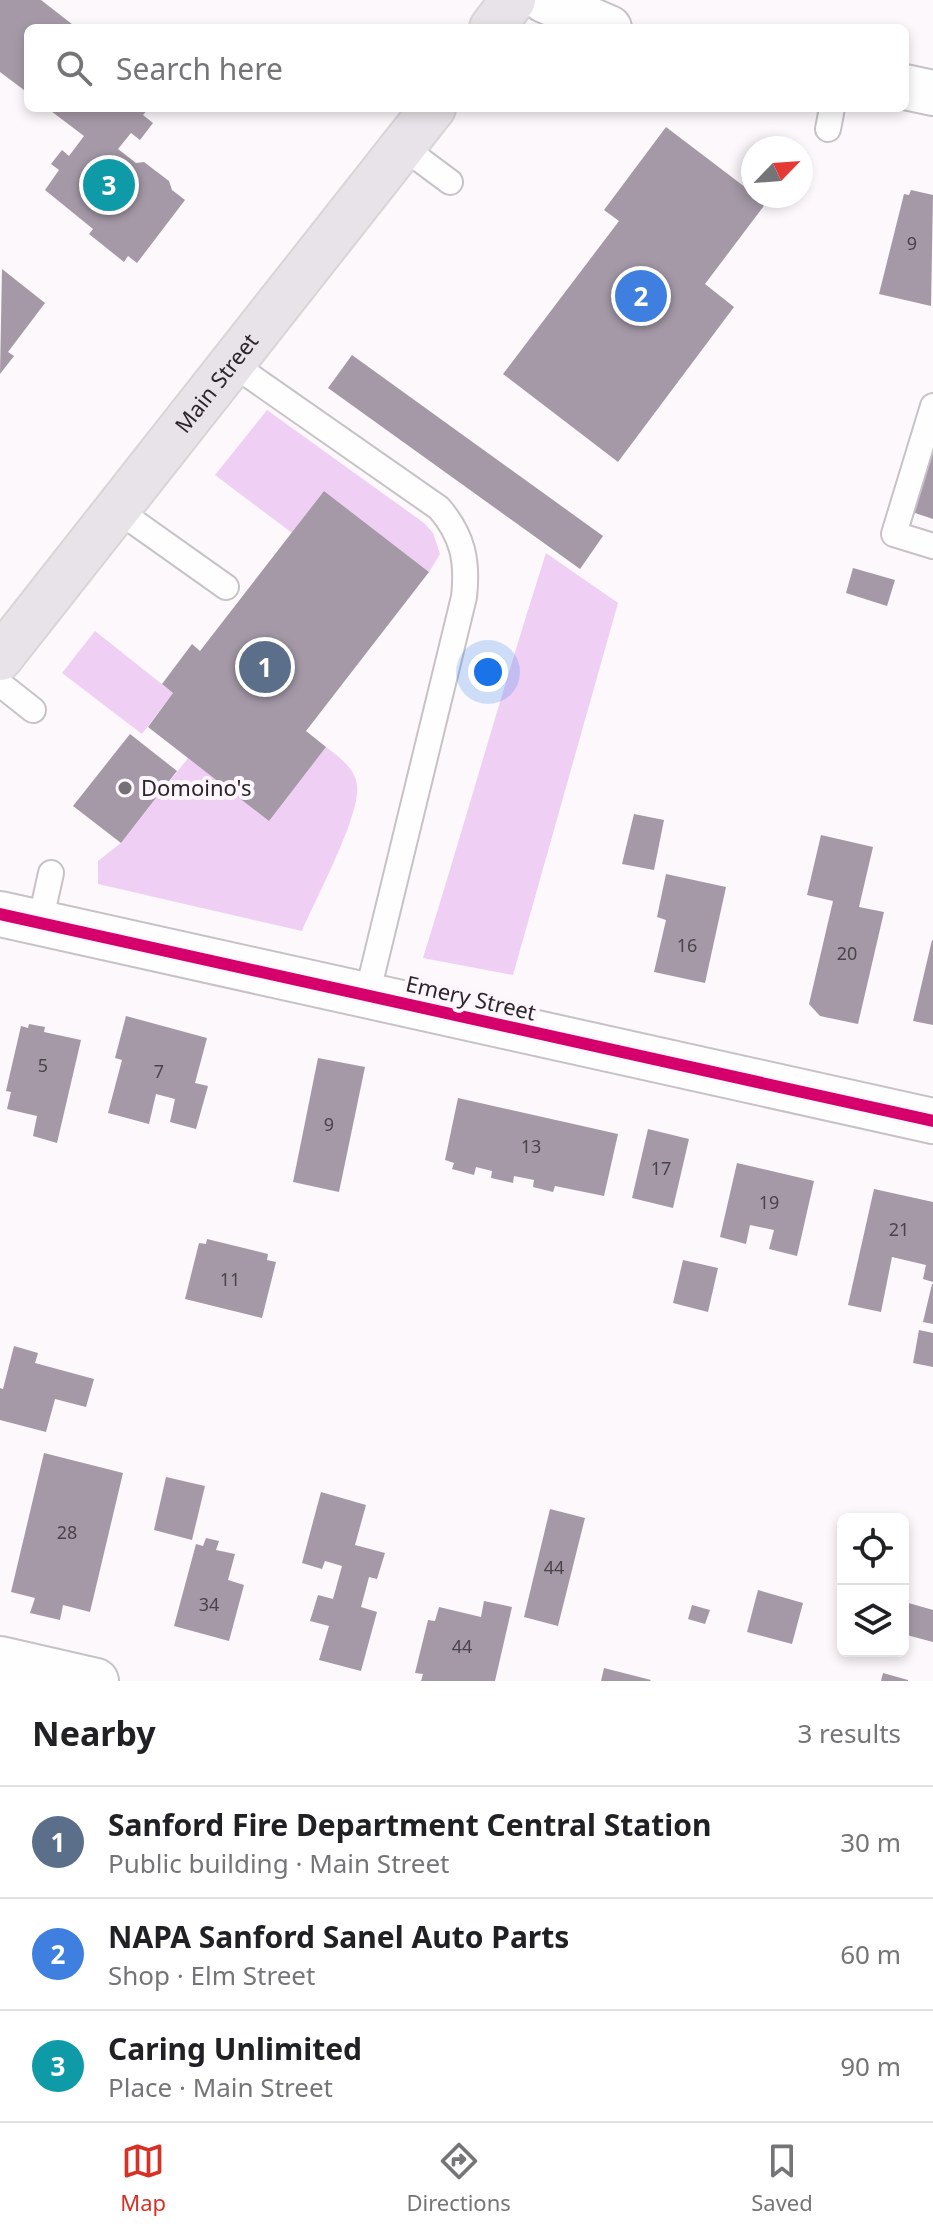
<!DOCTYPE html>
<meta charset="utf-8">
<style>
:root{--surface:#fff;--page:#f6f6f6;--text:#202124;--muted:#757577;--line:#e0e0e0;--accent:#d93025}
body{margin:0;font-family:"Noto Sans",sans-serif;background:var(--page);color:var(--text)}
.controls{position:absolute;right:24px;bottom:24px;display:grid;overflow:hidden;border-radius:12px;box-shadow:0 4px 12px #0003}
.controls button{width:72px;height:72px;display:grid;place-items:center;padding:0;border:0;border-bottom:2px solid var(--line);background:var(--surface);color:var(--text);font:40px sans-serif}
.compass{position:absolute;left:741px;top:136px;width:72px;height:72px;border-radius:50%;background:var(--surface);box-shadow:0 4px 12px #0003;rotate:65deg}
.you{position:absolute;left:488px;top:672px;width:28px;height:28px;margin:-20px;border:6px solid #fff;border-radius:50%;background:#1a73e8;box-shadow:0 0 0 12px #1a73e833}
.badge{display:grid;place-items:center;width:52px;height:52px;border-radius:50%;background:var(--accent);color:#fff;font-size:26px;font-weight:700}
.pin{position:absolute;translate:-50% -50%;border:4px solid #fff;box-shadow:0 2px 8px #0006}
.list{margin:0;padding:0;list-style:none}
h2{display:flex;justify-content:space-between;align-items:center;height:104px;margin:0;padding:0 32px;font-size:34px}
h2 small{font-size:26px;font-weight:400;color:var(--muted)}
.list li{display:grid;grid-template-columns:52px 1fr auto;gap:24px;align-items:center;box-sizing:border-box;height:112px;padding:0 32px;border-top:2px solid var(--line)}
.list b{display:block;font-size:30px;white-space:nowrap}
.list p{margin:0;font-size:26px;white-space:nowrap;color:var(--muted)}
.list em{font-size:26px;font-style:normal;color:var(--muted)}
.icon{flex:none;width:44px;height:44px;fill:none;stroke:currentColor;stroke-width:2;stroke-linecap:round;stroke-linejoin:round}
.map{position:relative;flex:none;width:933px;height:1681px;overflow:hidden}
.search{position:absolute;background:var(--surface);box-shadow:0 4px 12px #0003;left:24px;right:24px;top:24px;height:88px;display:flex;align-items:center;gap:20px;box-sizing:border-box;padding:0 28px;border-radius:12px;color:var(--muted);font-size:30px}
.sheet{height:440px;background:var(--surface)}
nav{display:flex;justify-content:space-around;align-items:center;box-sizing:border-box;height:112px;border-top:2px solid var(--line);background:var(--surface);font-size:22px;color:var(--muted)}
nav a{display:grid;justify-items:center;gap:4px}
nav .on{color:var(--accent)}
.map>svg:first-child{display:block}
.green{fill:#efd0f4}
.building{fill:#a599a7}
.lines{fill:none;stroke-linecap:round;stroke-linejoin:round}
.service-casing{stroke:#c6c2c6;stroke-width:28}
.minor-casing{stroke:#c6c2c6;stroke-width:48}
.tertiary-casing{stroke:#c6c2c6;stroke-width:48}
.trunk-casing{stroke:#d8d5d8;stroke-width:48}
.service{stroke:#fffeff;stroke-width:24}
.minor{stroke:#fffeff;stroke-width:44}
.tertiary{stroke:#fffeff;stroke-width:44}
.trunk{stroke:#e8e3e8;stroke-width:44}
.cycleway-casing{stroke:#fdf7fd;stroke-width:17}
.cycleway{stroke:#d6006c;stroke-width:12}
.poi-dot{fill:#757075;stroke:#fdf7fd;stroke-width:3}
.labels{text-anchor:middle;stroke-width:8;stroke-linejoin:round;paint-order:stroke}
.number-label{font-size:18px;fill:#4a434b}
.street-label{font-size:22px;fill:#2c262c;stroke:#fdf7fd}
.poi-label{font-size:22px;fill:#2c262c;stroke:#fdf7fd;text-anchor:start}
</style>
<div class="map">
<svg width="933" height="1681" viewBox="0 0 933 1681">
<rect width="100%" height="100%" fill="#fcf8fc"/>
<!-- green -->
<g class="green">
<path d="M 267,410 L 424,523 L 433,533 L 440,554 L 429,572 L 324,491 L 292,533 L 215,475 Z"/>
<path d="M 546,553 L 618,603 L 513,975 L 423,958 C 465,823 503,687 546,553 Z"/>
<path d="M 95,631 L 173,693 L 142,734 L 62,673 Z"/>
<path d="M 326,747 C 338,756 355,768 357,785 C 361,815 315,900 302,931 L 98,884 L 98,861 L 121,843 L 188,758 L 269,820 Z"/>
</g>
<!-- building -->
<g class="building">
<path d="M 0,0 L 41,0 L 77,28 L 28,28 L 28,93 L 0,72 Z"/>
<path d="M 47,108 L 149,108 L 143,115 L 153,123 L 140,140 L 131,133 L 118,149 L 136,163 L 144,162 L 169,181 L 172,190 L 185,200 L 137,263 L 128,256 L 124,262 L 89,234 L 93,229 L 45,190 L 59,170 L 51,164 L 62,150 L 69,156 L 84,136 Z"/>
<path d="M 666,127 L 766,203 L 705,284 L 734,307 L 618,462 L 503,374 L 619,221 L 604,210 Z"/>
<path d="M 911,190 L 933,195 L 931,306 L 879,294 L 904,194 L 909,195 Z"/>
<path d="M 2,269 L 45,303 L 8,352 L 14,356 L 0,374 Z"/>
<path d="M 352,355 L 603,536 L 580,569 L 328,388 Z"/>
<path d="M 933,437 L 933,519 L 909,511 Z"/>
<path d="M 324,491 L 429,572 L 306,731 L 326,747 L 269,821 L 148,727 L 173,693 L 162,684 L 192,644 L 200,651 Z"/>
<path d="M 853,568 L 895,580 L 887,606 L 846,593 Z"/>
<path d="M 130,734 L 177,771 L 121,843 L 73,806 Z"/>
<path d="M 634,814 L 664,820 L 654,870 L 622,864 Z"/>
<path d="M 821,835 L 873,847 L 859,907 L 884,912 L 858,1024 L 820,1016 L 809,1004 L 833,901 L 807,895 Z"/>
<path d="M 666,874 L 726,887 L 705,983 L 654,972 L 666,920 L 657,917 Z"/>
<path d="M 932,940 L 933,941 L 933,1025 L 913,1021 Z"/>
<path d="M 126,1016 L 207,1038 L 195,1083 L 208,1086 L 196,1129 L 170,1122 L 175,1099 L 156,1094 L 149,1124 L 108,1113 L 122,1060 L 115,1058 Z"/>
<path d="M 29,1024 L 45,1027 L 44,1032 L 81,1040 L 57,1143 L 33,1136 L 37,1116 L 7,1109 L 11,1092 L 6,1091 L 21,1026 L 28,1028 Z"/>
<path d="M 318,1058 L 365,1067 L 339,1192 L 293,1182 Z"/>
<path d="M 458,1098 L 618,1134 L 604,1196 L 555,1186 L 553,1192 L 533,1187 L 534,1180 L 514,1176 L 513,1183 L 491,1178 L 492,1171 L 476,1167 L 474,1175 L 452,1169 L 454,1163 L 445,1160 Z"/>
<path d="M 648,1129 L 689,1139 L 673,1208 L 632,1198 Z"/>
<path d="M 737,1163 L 814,1181 L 797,1256 L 769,1249 L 774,1230 L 750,1225 L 746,1244 L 720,1237 Z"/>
<path d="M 874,1189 L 933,1202 L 933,1282 L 923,1279 L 926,1265 L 892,1257 L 881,1312 L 848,1305 Z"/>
<path d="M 207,1239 L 268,1254 L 267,1260 L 276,1262 L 262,1318 L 185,1299 L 199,1243 L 206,1244 Z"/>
<path d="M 683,1260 L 718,1268 L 708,1312 L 673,1303 Z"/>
<path d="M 932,1284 L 933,1284 L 933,1324 L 923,1322 Z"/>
<path d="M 919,1330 L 933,1333 L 933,1367 L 913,1363 Z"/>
<path d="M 14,1346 L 38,1353 L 35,1363 L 94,1379 L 86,1407 L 55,1399 L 46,1432 L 0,1420 L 0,1388 L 3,1389 Z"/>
<path d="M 44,1453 L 123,1473 L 90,1612 L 63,1605 L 60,1620 L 30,1613 L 35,1598 L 11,1592 Z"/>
<path d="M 166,1477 L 205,1486 L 192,1540 L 154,1530 Z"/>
<path d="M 321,1492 L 366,1505 L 355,1545 L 385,1553 L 377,1579 L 369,1577 L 361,1607 L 377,1612 L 361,1671 L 319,1660 L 329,1626 L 310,1621 L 318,1595 L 333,1599 L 342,1566 L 325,1561 L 322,1569 L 302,1563 Z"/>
<path d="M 550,1509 L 585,1518 L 558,1626 L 524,1617 Z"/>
<path d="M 206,1538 L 219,1541 L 216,1550 L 235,1554 L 228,1580 L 244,1585 L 229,1641 L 174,1626 L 196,1544 L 203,1546 Z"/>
<path d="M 758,1590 L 803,1603 L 792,1644 L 747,1632 Z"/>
<path d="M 484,1601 L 512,1607 L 495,1681 L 421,1681 L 423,1674 L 415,1673 L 428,1620 L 435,1621 L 439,1607 L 481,1617 Z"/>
<path d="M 905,1602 L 933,1610 L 933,1642 L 903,1634 Z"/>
<path d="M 692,1605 L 710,1610 L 705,1624 L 688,1619 Z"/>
<path d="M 604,1668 L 651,1680 L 650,1681 L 601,1681 Z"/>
<path d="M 883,1673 L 908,1680 L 908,1681 L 881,1681 Z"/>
</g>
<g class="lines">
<!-- service casing -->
<g class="service-casing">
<g id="service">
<path d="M 828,129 L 832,108"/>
<path d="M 403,147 L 450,182"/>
<path d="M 230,362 L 439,508 C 463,536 468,561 464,597 L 367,995"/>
<path d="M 933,406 L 894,534 L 933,546"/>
<path d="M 116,509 L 226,587"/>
<path d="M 0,684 L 33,710"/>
<path d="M 40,923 L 51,873"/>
</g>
</g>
<!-- minor casing -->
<g class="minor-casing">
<g id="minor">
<path d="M 544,0 L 609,28"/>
<path d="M 905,87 L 933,93"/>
<path d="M 0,1659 L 96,1681"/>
</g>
</g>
<!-- tertiary casing -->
<g class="tertiary-casing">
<path id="tertiary" d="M 0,914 L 933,1121"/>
</g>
<!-- trunk casing -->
<g class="trunk-casing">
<g id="trunk">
<path d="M 492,28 L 513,0"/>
<path id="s1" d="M 0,658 L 433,108"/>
</g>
</g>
<!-- service -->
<use href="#service" class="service"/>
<!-- minor -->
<use href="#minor" class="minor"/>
<!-- tertiary -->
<use href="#tertiary" class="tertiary"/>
<!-- trunk -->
<use href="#trunk" class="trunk"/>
<!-- cycleway casing -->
<g class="cycleway-casing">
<path id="cycleway" d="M 0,914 L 933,1121"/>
</g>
<!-- cycleway -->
<use href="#cycleway" class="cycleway"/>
</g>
<!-- markers -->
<circle class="poi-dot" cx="125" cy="788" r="8"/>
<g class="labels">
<!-- number labels -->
<g class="number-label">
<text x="912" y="250">9</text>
<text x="687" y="952">16</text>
<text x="847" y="960">20</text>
<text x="43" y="1072">5</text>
<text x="159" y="1078">7</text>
<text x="329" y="1131">9</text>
<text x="531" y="1153">13</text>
<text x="661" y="1175">17</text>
<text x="769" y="1209">19</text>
<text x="899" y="1236">21</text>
<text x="230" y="1286">11</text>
<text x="67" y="1539">28</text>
<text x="554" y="1574">44</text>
<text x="209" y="1611">34</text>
<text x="462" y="1653">44</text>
</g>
<!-- street labels -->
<g class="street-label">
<text dy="8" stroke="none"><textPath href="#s1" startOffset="350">Main Street</textPath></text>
<text transform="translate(471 998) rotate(13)" y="8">Emery Street</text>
</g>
<!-- poi labels -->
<g class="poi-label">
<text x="141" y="796">Domoino's</text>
</g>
</g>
</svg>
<div class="controls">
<button><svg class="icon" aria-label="locate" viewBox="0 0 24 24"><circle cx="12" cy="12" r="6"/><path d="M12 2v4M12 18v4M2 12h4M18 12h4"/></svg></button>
<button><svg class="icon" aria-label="layers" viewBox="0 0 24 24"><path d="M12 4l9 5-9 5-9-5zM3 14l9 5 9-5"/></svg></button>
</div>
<svg class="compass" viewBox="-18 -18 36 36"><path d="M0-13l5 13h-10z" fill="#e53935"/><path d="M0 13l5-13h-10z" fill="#757577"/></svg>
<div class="you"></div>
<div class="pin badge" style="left:265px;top:667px;background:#5c6f8a">1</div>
<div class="pin badge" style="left:641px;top:296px;background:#3f7fe0">2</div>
<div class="pin badge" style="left:109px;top:185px;background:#0f9aa8">3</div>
<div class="search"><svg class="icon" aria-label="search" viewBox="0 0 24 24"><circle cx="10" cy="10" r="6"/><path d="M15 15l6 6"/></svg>Search here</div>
</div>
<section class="sheet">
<h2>Nearby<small>3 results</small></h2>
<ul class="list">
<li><span class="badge" style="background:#5c6f8a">1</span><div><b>Sanford Fire Department Central Station</b><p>Public building · Main Street</p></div><em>30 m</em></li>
<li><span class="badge" style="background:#3f7fe0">2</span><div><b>NAPA Sanford Sanel Auto Parts</b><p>Shop · Elm Street</p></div><em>60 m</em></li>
<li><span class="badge" style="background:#0f9aa8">3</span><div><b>Caring Unlimited</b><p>Place · Main Street</p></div><em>90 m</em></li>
</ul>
</section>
<nav>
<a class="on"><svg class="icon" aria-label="map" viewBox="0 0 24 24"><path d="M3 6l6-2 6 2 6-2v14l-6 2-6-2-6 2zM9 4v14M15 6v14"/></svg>Map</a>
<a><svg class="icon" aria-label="directions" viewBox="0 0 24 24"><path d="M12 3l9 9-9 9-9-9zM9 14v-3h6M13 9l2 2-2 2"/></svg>Directions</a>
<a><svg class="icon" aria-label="saved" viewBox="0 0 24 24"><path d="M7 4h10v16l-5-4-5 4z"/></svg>Saved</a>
</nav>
